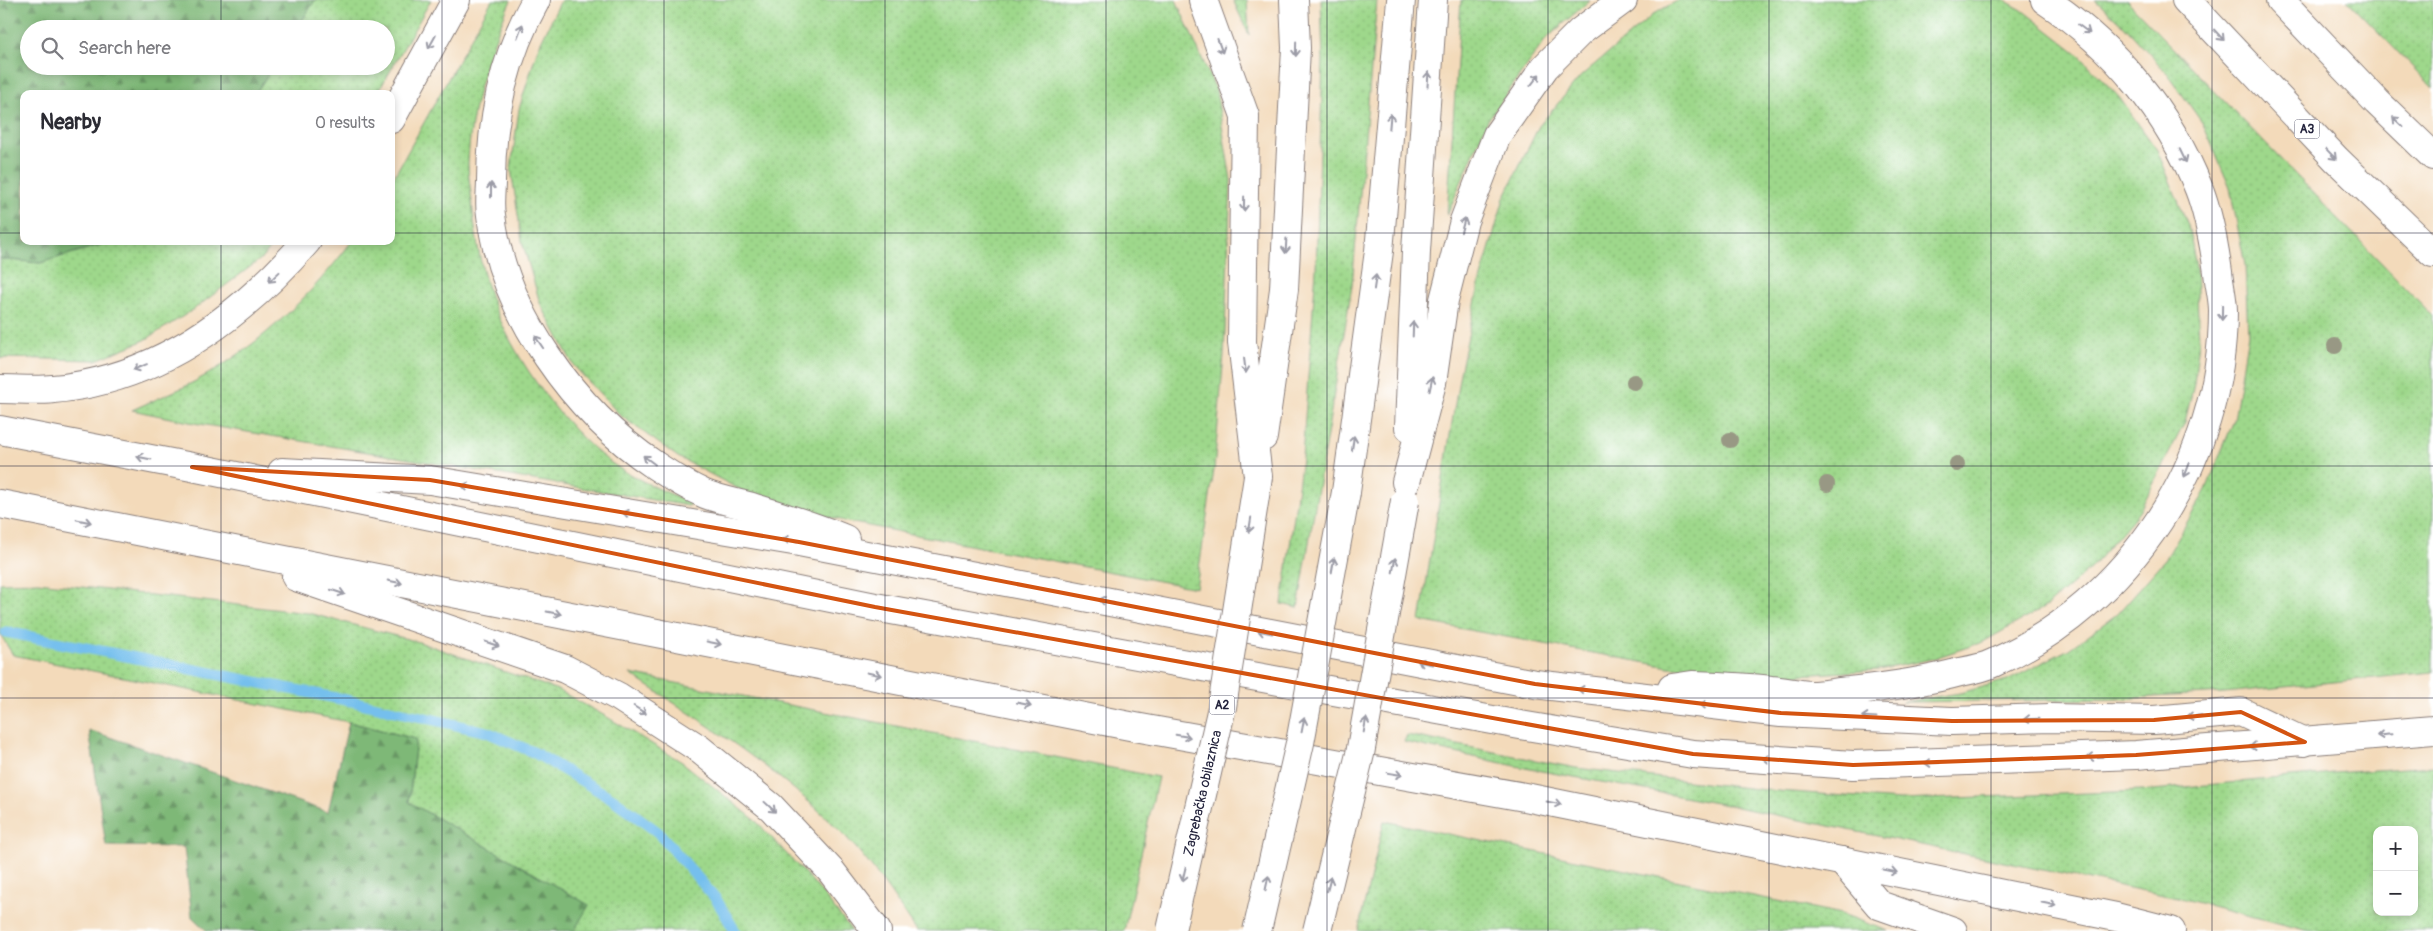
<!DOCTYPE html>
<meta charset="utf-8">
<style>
:root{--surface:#fff;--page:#f2f2f3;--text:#2b2b33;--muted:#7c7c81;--line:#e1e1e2}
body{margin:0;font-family:Pangolin,sans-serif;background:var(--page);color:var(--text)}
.controls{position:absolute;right:15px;bottom:15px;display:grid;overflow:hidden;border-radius:10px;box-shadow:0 2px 8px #0003}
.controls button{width:45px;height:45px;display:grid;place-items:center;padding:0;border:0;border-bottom:1px solid var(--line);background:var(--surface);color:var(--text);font:25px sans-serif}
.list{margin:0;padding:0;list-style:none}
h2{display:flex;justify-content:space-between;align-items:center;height:65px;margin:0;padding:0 20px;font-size:21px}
h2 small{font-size:16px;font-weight:400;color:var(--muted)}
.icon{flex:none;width:28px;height:28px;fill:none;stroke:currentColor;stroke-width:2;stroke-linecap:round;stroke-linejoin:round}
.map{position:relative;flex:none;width:2433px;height:931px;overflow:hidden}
.search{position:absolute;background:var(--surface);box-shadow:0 2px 8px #0003;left:20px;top:20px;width:375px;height:55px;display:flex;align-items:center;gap:12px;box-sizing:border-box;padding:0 18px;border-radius:28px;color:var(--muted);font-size:19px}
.panel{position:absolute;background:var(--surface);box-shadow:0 2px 8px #0003;left:20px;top:90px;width:375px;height:155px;border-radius:10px}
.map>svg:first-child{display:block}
.grass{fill:url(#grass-dots);stroke:#607d63;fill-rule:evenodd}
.forest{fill:url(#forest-firs);stroke:#506d59}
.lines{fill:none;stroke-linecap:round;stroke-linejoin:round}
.stream{stroke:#74bfed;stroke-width:11}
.highway-casing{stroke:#8a7e7a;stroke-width:30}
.highway{stroke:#fff;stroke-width:28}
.highway-bridge-casing{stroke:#8a7e7a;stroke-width:30;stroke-linecap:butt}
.highway-bridge{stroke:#fff;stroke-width:28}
.tree{fill:#989884}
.oneway{stroke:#9c9ca7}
.marked{fill:none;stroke:#d45411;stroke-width:4;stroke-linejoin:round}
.grid{fill:none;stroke:#22223b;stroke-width:1;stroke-opacity:0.55}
.labels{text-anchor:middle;stroke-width:4;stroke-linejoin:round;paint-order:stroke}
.shield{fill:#fff;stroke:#646476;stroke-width:1}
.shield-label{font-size:12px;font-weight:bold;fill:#22223b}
.street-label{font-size:14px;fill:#22223b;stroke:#fff}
</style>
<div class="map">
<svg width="2433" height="931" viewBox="0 0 2433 931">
<defs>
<pattern id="grass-dots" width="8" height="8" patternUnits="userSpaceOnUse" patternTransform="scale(1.25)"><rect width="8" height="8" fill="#9ed88b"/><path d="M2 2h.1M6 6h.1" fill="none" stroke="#88b979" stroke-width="1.8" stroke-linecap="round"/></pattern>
<pattern id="forest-firs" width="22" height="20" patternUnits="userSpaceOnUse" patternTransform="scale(1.25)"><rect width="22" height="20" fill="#7eb877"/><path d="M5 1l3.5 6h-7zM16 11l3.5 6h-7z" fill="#679563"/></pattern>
</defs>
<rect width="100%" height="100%" fill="#fff"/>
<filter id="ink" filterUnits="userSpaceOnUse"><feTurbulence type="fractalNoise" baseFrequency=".02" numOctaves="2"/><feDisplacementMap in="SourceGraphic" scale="10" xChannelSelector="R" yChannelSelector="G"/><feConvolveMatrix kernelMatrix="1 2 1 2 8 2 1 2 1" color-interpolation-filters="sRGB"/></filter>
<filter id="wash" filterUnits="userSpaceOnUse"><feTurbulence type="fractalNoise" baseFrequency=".0096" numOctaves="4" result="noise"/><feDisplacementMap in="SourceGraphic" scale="20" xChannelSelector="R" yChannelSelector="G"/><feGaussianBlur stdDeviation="1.12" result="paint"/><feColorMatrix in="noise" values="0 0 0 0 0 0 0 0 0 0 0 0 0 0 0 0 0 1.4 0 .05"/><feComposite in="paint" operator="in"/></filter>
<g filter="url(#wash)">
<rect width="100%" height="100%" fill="#f3daba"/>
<!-- grass -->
<g class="grass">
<path d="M 315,0 L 431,0 L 377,94 L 255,94 L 273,66 L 386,66 L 386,29 L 297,29 Z"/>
<path d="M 492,0 L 511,0 C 488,52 470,107 468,164 C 468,176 471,190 472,202 C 475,233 480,265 490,295 C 510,352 555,416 601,455 C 627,477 661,489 691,503 L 689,506 L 194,423 L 132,410 C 149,402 167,395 184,387 C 251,354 308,300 352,241 L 391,241 L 391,182 Z"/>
<path d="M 561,0 L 1176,0 L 1216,90 L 1231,180 L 1224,354 L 1214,470 L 1196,588 L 848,522 L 752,496 L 678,457 L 621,416 L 574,366 L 540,303 L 522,241 L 511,169 L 519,109 L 538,48 Z"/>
<path d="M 1233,0 L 1247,0 L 1249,35 Z"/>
<path d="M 1321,0 L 1377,0 L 1352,286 L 1298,608 L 1282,604 L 1302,458 L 1316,269 L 1323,60 Z"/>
<path d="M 1461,0 L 1590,0 L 1546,39 L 1488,120 L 1447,215 Z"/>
<path d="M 1679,0 L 2004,0 L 2022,10 L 2077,53 L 2119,97 L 2157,150 L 2188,225 L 2196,267 L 2199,341 L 2194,384 L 2185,422 L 2139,512 L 2091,568 L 2047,606 L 1983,642 L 1932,659 L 1878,670 L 1797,675 L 1669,667 L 1420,621 L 1460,373 L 1480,281 L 1504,198 L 1539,126 L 1581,76 L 1655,13 Z"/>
<path d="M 2095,0 L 2126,0 L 2433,316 L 2433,672 L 2224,693 L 2117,699 L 1903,702 L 1960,693 L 2011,679 L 2069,649 L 2117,614 L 2165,560 L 2206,490 L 2234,420 L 2248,334 L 2245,265 L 2230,188 L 2203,124 L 2167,73 L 2123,25 Z"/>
<path d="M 2347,0 L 2433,0 L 2433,88 Z"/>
<path d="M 113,241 L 277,241 L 262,258 L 193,310 L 145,340 L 96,360 L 0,358 L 0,259 L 40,263 Z"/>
<path d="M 38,582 L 308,613 L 419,642 L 558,690 L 607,717 L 682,762 L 755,820 L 814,883 L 852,931 L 574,931 L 588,905 L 409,802 L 416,739 L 349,722 L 13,655 L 0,634 L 0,583 Z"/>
<path d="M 630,674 L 1158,777 L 1124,931 L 917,931 C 892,895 867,856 835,826 C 774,766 701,721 630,674 Z"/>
<path d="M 1407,735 L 1576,768 L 1765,790 L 1900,800 L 2142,791 L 2334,773 L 2433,766 L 2433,931 L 2309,931 L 2188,900 L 1727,805 L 1525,768 L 1404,742 ZM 2377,830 L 2414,830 L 2414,912 L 2377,912 Z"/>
<path d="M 1384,821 L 1842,914 L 1888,931 L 1358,931 Z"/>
</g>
<!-- forest -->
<g class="forest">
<path d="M 0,0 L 315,0 L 297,29 L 29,29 L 29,66 L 273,66 L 255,94 L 24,94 L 24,241 L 113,241 L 40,263 L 0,259 Z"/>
<path d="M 349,722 L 416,739 L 409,802 L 589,905 L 574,931 L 207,931 L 192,917 L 184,847 L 106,846 L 89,730 L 328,812 Z"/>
</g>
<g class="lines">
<!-- stream -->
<path class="stream" d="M 6,632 L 351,701 L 487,732 L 535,753 L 613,799 L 659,833 L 716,899 L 735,931"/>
</g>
</g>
<g filter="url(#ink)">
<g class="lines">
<!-- highway casing -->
<g class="highway-casing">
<g id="highway">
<path d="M 536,0 C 505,55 491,118 491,181 C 491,192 489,204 491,215 C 503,313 575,412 656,466 C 671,476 689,487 705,494 C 720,500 737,503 752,507 C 784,517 814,526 845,539"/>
<path d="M 1203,0 L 1245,116 L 1242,342 L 1258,477"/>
<path d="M 2186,0 L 2336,159 L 2433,253"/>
<path d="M 2280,0 L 2377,102 L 2433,156"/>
<path d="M 391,119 L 456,0"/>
<path d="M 0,389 C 18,389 36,391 53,389 C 156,380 241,317 307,241"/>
<path d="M 1409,427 L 1416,251 L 1433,0"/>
<path d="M 0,430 L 192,467 L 875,607 L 1520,725 L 1693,754 L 1853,765 L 2136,755 L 2433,730"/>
<path d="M 1263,437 L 1284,289 L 1296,48 L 1294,0"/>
<path d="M 282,472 L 430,480 L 799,542 L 1535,684 L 1781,713 L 1952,721 L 2050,718 L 2154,720 L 2241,712 L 2304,742"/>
<path d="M 1406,482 L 1432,383 L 1444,300 L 1464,221 L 1497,135 L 1545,67 L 1581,31 L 1623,0"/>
<path d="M 1346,492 L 1379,251 L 1401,0"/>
<path d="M 0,504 L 1135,727 L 1530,798 L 2116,917 L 2171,931"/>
<path d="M 296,577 L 565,669 L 619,697 L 698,748 L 771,807 L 831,871 L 877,931"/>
<path d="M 1672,688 L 1692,685 C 1718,686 1745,687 1771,690 C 1784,691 1797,694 1810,695 C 1823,695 1836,692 1849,691 C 1887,687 1924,682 1960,672 C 1971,670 1983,668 1993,663 C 2129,603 2223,461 2223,311 C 2223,298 2219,284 2218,272 C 2214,244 2209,215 2199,189 C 2169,112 2114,46 2045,0"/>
<path d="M 1842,861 L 1879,905 L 1953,931"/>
</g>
</g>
<!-- highway -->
<use href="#highway" class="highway"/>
<!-- highway-bridge casing -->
<g class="highway-bridge-casing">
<g id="highway-bridge">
<path d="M 1171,930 L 1222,707 L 1258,477"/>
<path d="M 1257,931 L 1300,743 L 1346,492"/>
<path d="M 1317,931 L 1360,754 L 1405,501"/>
</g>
</g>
<!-- highway-bridge -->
<use href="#highway-bridge" class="highway-bridge"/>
</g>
<!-- trees -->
<g class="tree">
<circle cx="2335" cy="346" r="8"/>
<circle cx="1634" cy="382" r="8"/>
<circle cx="1730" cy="440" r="8"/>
<circle cx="1957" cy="464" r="8"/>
<circle cx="1827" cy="484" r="8"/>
</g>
<!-- one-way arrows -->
<defs><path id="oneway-shaft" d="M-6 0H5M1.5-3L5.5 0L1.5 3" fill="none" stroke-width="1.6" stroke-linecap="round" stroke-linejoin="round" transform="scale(1.25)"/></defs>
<g class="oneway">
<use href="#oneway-shaft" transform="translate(2084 29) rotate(37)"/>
<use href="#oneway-shaft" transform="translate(520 31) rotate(-69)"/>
<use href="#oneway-shaft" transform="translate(2219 35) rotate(47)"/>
<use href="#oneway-shaft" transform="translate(432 42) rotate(119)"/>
<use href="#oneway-shaft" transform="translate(1220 46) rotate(70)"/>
<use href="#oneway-shaft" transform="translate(1296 49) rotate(91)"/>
<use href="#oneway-shaft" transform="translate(1428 79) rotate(-86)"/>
<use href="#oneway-shaft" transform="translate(1535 80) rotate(-52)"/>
<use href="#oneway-shaft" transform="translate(1390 121) rotate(-85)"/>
<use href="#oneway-shaft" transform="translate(2398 122) rotate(-136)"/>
<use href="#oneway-shaft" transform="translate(2331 154) rotate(46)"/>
<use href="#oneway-shaft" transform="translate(2183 156) rotate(64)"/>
<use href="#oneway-shaft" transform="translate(491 190) rotate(-90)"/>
<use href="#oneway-shaft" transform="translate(1244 204) rotate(91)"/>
<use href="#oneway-shaft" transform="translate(1463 225) rotate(-74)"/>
<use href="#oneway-shaft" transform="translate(1286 246) rotate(93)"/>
<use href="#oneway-shaft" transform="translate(274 277) rotate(137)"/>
<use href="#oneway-shaft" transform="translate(1375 282) rotate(-82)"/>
<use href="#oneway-shaft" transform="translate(2222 313) rotate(91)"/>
<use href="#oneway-shaft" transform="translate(1413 329) rotate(-88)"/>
<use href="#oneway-shaft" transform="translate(539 342) rotate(-124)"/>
<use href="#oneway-shaft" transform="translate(1245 366) rotate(83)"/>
<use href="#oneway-shaft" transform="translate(140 367) rotate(158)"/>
<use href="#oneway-shaft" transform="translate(1431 384) rotate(-78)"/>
<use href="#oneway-shaft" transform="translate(1353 443) rotate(-82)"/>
<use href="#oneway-shaft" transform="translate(144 458) rotate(-169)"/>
<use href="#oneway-shaft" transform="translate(649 460) rotate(-143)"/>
<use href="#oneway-shaft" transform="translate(2187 470) rotate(111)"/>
<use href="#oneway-shaft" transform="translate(469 487) rotate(-171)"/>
<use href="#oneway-shaft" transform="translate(630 514) rotate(-171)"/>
<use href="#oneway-shaft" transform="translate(84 521) rotate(12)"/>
<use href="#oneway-shaft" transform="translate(1250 525) rotate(99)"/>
<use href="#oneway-shaft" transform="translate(790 540) rotate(-171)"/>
<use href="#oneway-shaft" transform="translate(1333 565) rotate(-80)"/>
<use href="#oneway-shaft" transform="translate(1394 565) rotate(-80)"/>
<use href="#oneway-shaft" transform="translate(395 582) rotate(11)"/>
<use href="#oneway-shaft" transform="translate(338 592) rotate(18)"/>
<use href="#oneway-shaft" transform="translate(1106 601) rotate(-169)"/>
<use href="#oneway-shaft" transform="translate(554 613) rotate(11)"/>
<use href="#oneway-shaft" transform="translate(1265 632) rotate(-169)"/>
<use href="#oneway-shaft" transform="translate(714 643) rotate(11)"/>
<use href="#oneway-shaft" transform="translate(492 644) rotate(19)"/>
<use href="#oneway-shaft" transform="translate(1425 663) rotate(-169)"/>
<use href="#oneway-shaft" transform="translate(874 674) rotate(11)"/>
<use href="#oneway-shaft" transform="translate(1585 690) rotate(-174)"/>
<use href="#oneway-shaft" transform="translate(1024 704) rotate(12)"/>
<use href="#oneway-shaft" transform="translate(1707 705) rotate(-174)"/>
<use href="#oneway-shaft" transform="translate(640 710) rotate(32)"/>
<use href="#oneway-shaft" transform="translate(2194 716) rotate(174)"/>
<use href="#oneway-shaft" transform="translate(1869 717) rotate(-177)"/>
<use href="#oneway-shaft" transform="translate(2031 719) rotate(178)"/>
<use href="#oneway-shaft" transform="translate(1303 725) rotate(-79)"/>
<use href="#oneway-shaft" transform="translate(1365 725) rotate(-80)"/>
<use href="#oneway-shaft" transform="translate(2384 735) rotate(175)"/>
<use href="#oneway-shaft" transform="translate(1183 736) rotate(10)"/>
<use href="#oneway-shaft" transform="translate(2257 746) rotate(175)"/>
<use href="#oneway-shaft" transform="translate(2095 757) rotate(178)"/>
<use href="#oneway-shaft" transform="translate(1770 759) rotate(-176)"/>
<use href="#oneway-shaft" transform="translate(1932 763) rotate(178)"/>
<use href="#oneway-shaft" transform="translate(1395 774) rotate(10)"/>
<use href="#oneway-shaft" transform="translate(1554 803) rotate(11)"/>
<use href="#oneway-shaft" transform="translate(770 807) rotate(43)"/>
<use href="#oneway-shaft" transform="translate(1890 871) rotate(11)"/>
<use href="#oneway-shaft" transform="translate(1184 874) rotate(103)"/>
<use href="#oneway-shaft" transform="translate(1267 883) rotate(-78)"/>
<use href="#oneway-shaft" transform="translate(1329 884) rotate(-76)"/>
<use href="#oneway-shaft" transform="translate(2049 904) rotate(11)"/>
</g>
</g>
<!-- marked area -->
<path class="marked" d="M 192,467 L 430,480 L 799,542 L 1535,684 L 1781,713 L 1952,721 L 2154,720 L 2241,712 L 2305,742 L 2136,755 L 1853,765 L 1693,754 L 875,607 Z"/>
<!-- grid -->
<path class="grid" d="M 221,0 L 221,29M 442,0 L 442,931M 664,0 L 664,931M 885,0 L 885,931M 1106,0 L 1106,931M 1327,0 L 1327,931M 1548,0 L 1548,931M 1769,0 L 1769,931M 1991,0 L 1991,931M 2212,0 L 2212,931M 221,66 L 221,94M 0,233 L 24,233M 391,233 L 2433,233M 221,241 L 221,931M 0,466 L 2433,466M 0,698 L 2433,698"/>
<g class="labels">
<!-- shield labels -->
<g class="shield">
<rect x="2294.5" y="119.5" width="25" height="19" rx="4"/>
<rect x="1209.5" y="695.5" width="25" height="19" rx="4"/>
</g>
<g class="shield-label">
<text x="2307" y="133">A3</text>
<text x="1222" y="709">A2</text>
</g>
<!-- street labels -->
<g class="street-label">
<text transform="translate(1202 793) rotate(-77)" y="5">Zagrebačka obilaznica</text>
</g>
</g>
</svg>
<div class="controls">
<button>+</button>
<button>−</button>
</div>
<div class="search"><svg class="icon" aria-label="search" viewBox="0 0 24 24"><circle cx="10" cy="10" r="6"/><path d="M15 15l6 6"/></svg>Search here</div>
<section class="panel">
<h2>Nearby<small>0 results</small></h2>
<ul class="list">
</ul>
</section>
</div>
